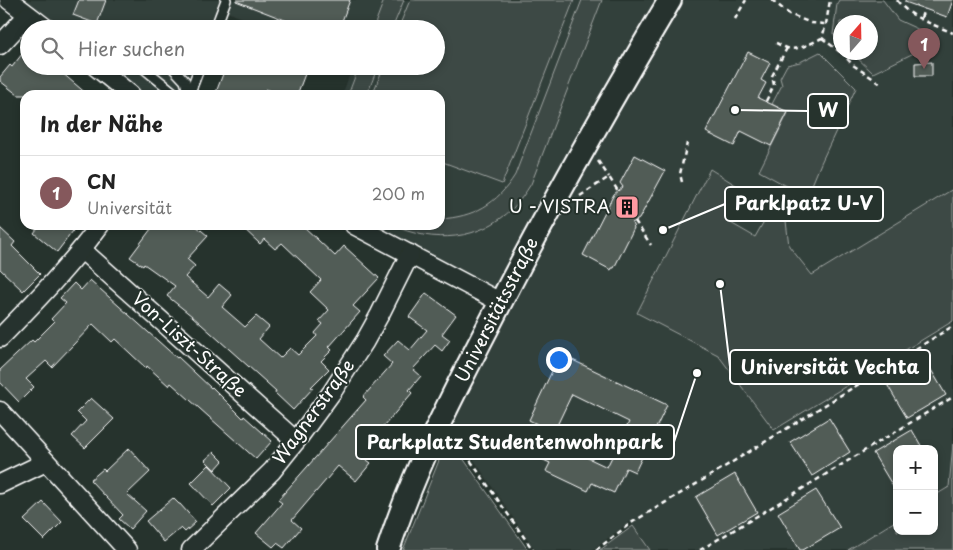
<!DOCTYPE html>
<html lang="de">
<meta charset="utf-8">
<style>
:root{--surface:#fff;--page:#f6f6f6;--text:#222;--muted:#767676;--line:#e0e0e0;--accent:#85585c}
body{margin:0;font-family:"Playpen Sans",sans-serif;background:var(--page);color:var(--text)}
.controls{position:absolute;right:15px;bottom:15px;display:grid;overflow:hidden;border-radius:10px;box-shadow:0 2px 8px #0003}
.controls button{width:45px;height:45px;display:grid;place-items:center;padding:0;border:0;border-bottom:1px solid var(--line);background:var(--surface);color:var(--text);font:25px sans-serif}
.compass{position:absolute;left:833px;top:15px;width:45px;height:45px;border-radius:50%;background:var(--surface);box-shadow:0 2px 8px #0003;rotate:20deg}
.you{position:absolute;left:558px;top:359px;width:18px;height:18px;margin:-12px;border:4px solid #fff;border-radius:50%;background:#1a73e8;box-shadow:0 0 0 8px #1a73e833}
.badge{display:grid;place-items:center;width:32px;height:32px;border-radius:50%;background:var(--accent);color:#fff;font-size:16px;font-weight:700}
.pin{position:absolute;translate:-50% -41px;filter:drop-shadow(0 1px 2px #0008)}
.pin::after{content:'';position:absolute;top:26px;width:18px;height:15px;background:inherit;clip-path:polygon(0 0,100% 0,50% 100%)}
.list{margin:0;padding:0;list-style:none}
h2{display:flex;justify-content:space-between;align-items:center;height:65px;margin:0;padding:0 20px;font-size:21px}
h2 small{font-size:16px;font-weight:400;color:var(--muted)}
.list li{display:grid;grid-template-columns:32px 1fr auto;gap:15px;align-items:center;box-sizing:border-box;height:75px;padding:0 20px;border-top:1px solid var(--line)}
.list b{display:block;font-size:19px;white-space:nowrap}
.list p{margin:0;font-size:16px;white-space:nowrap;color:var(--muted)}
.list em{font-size:16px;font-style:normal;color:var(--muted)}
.icon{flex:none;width:28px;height:28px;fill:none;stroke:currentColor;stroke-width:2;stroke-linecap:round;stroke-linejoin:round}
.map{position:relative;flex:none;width:953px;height:550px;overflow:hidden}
.search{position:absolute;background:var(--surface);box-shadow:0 2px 8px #0003;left:20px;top:20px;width:425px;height:55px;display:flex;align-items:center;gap:12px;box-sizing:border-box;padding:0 18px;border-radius:28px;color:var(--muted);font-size:19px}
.panel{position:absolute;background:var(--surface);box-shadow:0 2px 8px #0003;left:20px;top:90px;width:425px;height:140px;border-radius:15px}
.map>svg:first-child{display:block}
.built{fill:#333f3a;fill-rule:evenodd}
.green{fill:#3e4944;stroke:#9ea4a2}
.building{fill:#515c57;stroke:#fff;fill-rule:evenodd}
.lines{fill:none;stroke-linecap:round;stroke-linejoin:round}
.service-casing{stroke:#fff;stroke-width:12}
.minor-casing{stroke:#fff;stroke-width:21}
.tertiary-casing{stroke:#fff;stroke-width:26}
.path{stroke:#fff;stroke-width:2.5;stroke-dasharray:5 4;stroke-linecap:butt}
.service{stroke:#26332d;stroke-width:9}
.minor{stroke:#26332d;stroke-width:18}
.tertiary{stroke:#26332d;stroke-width:22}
.labels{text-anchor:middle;stroke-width:4;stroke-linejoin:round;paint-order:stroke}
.poi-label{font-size:18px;fill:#fff;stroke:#26332d;text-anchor:end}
.street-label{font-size:18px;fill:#fff;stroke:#26332d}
.leader{fill:none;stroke:#fff;stroke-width:2}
.callout-dot{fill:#fff;stroke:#26332d;stroke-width:2}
.callout{fill:#26332d;stroke:#fff;stroke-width:2}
.callout-label{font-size:19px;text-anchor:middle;font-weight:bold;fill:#fff}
</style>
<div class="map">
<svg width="953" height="550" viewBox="0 0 953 550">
<rect width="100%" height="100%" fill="#26332d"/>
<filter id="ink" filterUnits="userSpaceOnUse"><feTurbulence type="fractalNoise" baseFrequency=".02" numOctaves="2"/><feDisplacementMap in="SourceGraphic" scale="10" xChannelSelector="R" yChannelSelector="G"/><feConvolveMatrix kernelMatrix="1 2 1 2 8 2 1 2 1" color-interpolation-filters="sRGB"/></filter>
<g filter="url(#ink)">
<!-- built -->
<g class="built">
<path d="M 25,0 L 221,0 L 210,29 L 63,29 Z"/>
<path d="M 226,0 L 953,0 L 953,444 L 949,487 L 934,496 L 934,449 L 897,449 L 897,520 L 848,550 L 650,550 L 630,522 L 592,550 L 535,550 L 472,457 L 451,430 L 483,362 L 515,298 L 457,271 L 370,225 L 440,225 L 440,95 L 342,95 L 353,66 L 436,66 L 436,29 L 270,29 L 222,10 ZM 840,22 L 870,22 L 870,52 L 840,52 Z"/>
<path d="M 111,66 L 195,66 L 188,84 L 182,95 L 147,95 Z"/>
</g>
<!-- green -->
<g class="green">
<path d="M 384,0 L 404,0 L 392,29 L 373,29 Z"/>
<path d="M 410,0 L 574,0 L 502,184 L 440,161 L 440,95 L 372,95 L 384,66 L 436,66 L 436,29 L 398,29 Z"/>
<path d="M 582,0 L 602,0 L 531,184 C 526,192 520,201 513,208 C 480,241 433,244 392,225 L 440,225 L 440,219 C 474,217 497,204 515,175 Z"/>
<path d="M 839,0 L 883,0 L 898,20 L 922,31 L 918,51 L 873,73 L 852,53 L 870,52 L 870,22 L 840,22 L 840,42 L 833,34 L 837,4 Z"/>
<path d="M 820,52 L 856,88 L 821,163 L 807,197 L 759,171 L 788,113 L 772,104 L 782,85 L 780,78 L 787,65 L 800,62 Z"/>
<path d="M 359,66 L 378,66 L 367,95 L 348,95 Z"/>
<path d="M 710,169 L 747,192 L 729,222 L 755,237 L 771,209 L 786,221 L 789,246 L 812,275 L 953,189 L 953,321 L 774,430 L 718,355 L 637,313 Z"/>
<path d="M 446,443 L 460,454 L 528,550 L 403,550 Z"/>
<path d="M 953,444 L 953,550 L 848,550 L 897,520 L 897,531 L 934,531 L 934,496 L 949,487 Z"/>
<path d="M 633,526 L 650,550 L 600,550 Z"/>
</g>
<!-- building -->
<g class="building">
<path d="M 79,0 L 106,0 L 97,24 L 73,15 Z"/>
<path d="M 236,0 L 350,0 L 339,29 L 308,29 L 236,1 Z"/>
<path d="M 905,0 L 953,0 L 947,17 L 905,2 Z"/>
<path d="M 29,45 L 29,66 L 54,66 L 88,95 L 18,95 L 0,81 L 0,77 L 10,65 L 12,67 Z"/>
<path d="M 748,52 L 770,63 L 761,80 L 766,83 L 758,98 L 788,112 L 771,146 L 741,131 L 734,146 L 706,132 Z"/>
<path d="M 932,62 L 932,76 L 915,76 L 915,63 Z"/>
<path d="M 226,66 L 308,66 L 297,95 L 283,95 L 266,89 L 264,95 L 215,95 Z"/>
<path d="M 635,155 L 665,171 L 639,219 L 632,223 L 634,228 L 614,268 L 612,268 L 611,270 L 583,255 L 614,194 L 623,187 L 620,183 Z"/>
<path d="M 40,225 L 65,225 L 73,231 L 57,252 L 34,233 Z"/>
<path d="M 154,225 L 195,225 L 208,236 L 187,259 L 195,266 L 185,277 L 208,297 L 219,284 L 232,295 L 222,307 L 245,327 L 256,316 L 269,327 L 259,339 L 280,358 L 290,348 L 298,355 L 317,336 L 315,333 L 323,324 L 319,321 L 329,310 L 310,292 L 321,280 L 282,243 L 275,249 L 264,239 L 260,244 L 240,225 L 302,225 L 335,256 L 344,246 L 379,278 L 353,306 L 360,312 L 329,347 L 332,350 L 321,361 L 329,369 L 311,387 L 313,388 L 293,410 L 275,393 L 276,391 L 192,316 L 167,296 L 175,286 L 144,264 L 143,266 L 130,257 Z"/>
<path d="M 0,228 L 15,242 L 12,246 L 40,274 L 23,291 L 0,269 Z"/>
<path d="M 90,280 L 177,358 L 178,357 L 211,388 L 212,387 L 243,418 L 244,416 L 272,441 L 256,459 L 171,383 L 169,386 L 147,366 L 146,368 L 115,339 L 112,342 L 93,324 L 52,367 L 46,361 L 26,379 L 34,387 L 19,402 L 0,382 L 0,370 L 32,340 L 34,342 L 54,322 L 51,319 L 66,303 L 60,298 L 74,283 L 81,290 Z"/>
<path d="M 426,293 L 456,315 L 442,334 L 450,340 L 442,351 L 435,345 L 413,369 L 421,376 L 409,390 L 412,393 L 378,433 L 381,436 L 363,457 L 371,463 L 356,481 L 338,466 L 292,520 L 301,528 L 284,548 L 277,543 L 273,547 L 256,533 L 282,503 L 278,500 L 366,400 L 363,397 L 392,364 L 383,356 L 398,340 L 410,350 L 427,330 L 409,317 Z"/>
<path d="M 560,354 L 667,405 L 635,472 L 626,468 L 614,493 L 592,483 L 588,491 L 546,471 L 550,463 L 524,451 L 537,424 L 529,420 ZM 572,394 L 629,422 L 607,467 L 550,440 Z"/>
<path d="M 924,358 L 946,395 L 907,418 L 885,381 Z"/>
<path d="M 91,398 L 114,419 L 85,448 L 72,436 L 86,421 L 77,412 Z"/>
<path d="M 829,418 L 850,452 L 812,476 L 790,442 Z"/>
<path d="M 912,430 L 923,449 L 897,449 L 897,493 L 873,453 Z"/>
<path d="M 129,448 L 150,472 L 127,494 L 146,511 L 130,529 L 119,519 L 123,515 L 90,480 L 103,469 L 105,471 Z"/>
<path d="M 214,452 L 223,461 L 215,470 L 205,460 Z"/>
<path d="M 209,465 L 231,488 L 213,506 L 191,483 Z"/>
<path d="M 735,474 L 757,512 L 718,535 L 696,497 Z"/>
<path d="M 816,490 L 840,528 L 803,550 L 800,550 L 778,513 Z"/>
<path d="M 173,498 L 179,504 L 180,504 L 196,522 L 185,532 L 181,528 L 164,542 L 146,521 Z"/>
<path d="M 43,502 L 62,522 L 44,540 L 24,520 Z"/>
</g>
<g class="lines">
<!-- service casing -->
<g class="service-casing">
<g id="service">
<path d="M 215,29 L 226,0"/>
<path d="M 141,66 L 173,92 L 175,95"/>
<path d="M 171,66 L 185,81 L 189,95"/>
<path d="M 189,95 L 200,66"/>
</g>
</g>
<!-- minor casing -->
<g class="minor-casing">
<g id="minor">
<path d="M 9,0 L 47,29"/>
<path d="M 0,45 L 28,15"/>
<path d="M 95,66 L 131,95"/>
<path d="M 354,225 L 500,302"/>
<path d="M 82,250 L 296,441"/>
<path d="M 0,338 C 35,302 70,266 100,225"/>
<path d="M 0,411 L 127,550"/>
<path d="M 0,484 L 46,462"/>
<path d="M 191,550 L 272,471 L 296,441 L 332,392 L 365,341 L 380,314 L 410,254"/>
</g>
</g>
<!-- tertiary casing -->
<g class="tertiary-casing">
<path id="tertiary" d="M 388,550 C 413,471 452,396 490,323 C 546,213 607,106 670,0"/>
</g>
<!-- path -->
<g class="path">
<path d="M 772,0 L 789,14 L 811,23 L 826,24"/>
<path d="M 897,0 C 908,17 935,25 953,33"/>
<path d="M 921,18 L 924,9"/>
<path d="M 735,19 L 746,0"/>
<path d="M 822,38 L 840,52"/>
<path d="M 776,43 C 779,44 783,47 787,48 C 799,51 811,43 822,38 L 826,24 L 830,0"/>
<path d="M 841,52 L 853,65 L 881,84"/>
<path d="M 766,101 L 774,85 L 772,76 L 787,48"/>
<path d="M 598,161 L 609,177"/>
<path d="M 682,182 L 680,174 L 687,143"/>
<path d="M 580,196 L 609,177 L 618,191"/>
<path d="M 635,221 L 651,245"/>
<path d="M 452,441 L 470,460 L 533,550"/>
<path d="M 596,550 L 631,523 L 708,477 L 953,326"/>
<path d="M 700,550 C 785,500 868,448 953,397"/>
</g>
<!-- service -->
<use href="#service" class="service"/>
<!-- minor -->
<use href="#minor" class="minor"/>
<!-- tertiary -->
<use href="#tertiary" class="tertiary"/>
</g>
</g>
<!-- icons -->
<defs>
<g id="building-square" transform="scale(1.25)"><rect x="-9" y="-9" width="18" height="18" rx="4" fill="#ff9aa2" stroke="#26332d"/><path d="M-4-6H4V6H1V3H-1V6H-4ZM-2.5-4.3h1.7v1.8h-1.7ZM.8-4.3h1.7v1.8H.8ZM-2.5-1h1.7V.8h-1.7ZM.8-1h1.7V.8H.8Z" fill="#111"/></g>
</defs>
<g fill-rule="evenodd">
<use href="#building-square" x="627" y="207"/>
</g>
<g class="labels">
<!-- poi labels -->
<g class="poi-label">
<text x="610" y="213">U - VISTRA</text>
</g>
<!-- street labels -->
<g class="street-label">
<text transform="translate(497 310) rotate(-63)" y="6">Universitätsstraße</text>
<text transform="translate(189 345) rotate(42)" y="6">Von-Liszt-Straße</text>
<text transform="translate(314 412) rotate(-54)" y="6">Wagnerstraße</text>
</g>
</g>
<!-- callouts -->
<path class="leader" d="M735 110L808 111M663 230L725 204M720 284L730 367M697 373L674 442"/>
<g class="callout-dot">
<circle cx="735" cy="110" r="5"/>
<circle cx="663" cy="230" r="5"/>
<circle cx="720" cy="284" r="5"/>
<circle cx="697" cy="373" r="5"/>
</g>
<g class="callout">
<rect x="808" y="94" width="40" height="34" rx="5"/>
<rect x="725" y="187" width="158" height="34" rx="5"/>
<rect x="730" y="350" width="200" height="34" rx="5"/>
<rect x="356" y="425" width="318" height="34" rx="5"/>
</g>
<g class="callout-label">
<text x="828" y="117">W</text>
<text x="804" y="210">Parklpatz U-V</text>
<text x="830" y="374">Universität Vechta</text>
<text x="515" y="449">Parkplatz Studentenwohnpark</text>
</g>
</svg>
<div class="controls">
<button>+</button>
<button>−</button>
</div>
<svg class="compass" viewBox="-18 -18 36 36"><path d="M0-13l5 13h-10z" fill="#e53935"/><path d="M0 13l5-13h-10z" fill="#767676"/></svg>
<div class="you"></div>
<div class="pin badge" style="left:924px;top:69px">1</div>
<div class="search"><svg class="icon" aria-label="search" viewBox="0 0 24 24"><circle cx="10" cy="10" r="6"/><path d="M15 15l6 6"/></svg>Hier suchen</div>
<section class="panel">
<h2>In der Nähe<small></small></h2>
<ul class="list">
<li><span class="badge">1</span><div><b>CN</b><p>Universität</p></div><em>200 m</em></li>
</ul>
</section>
</div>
